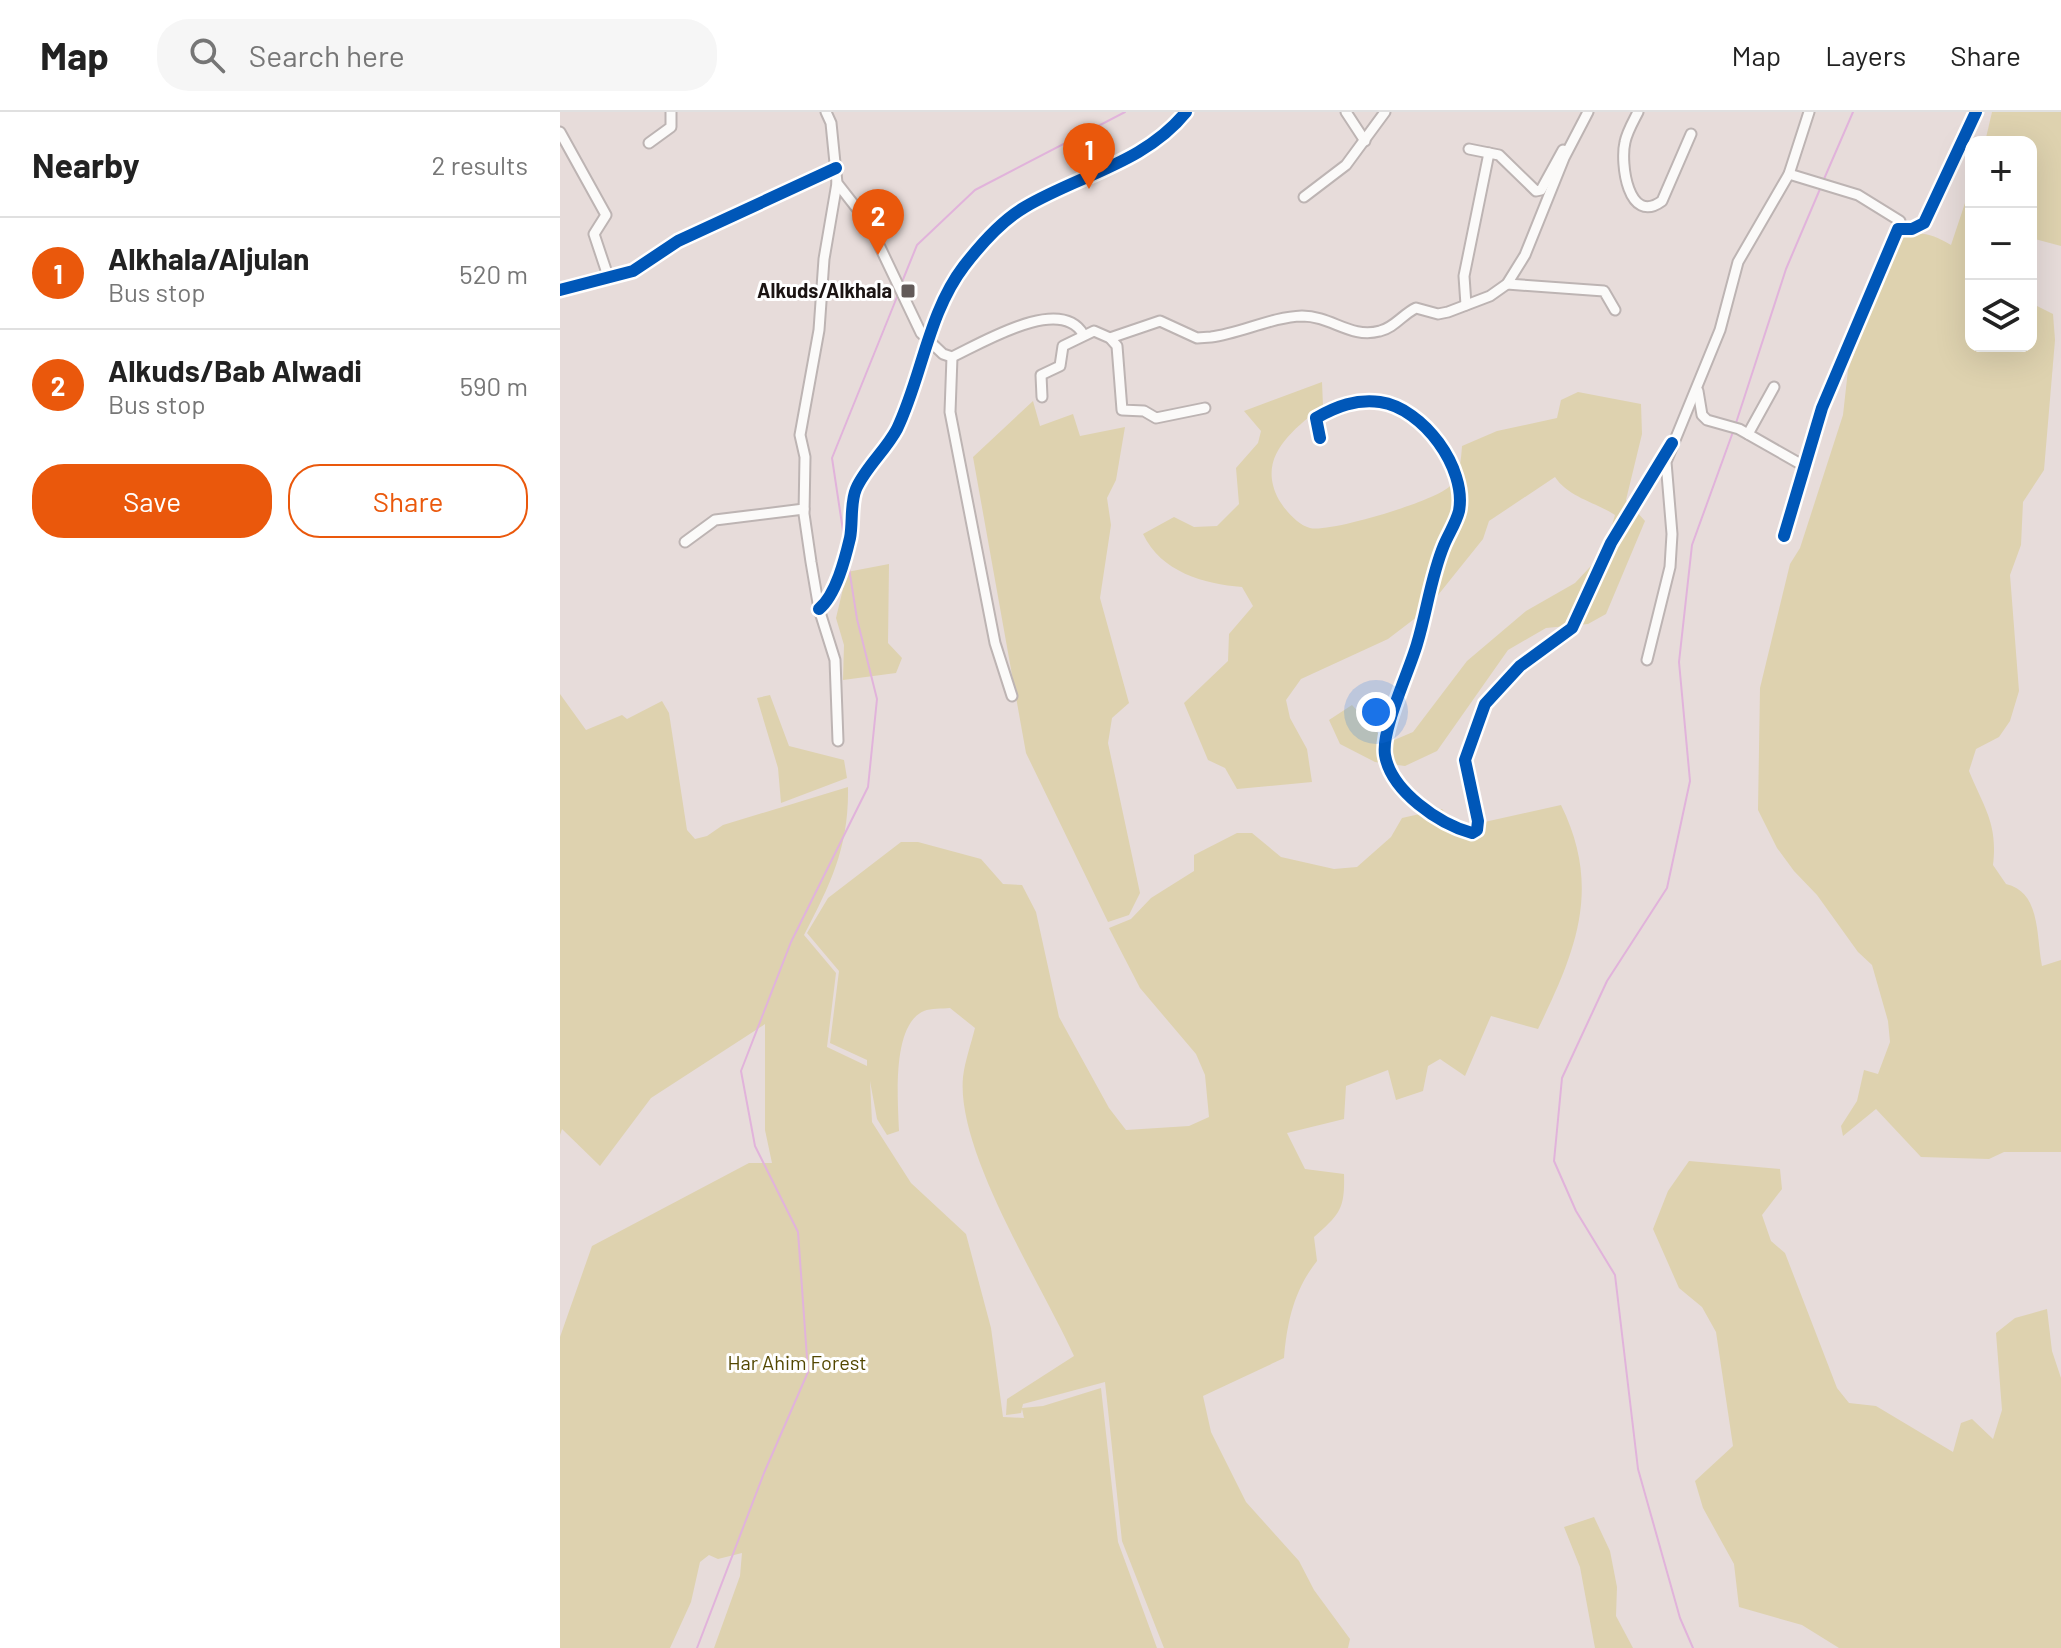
<!DOCTYPE html>
<meta charset="utf-8">
<style>
:root{--surface:#fff;--page:#f6f6f6;--text:#222;--muted:#767676;--line:#e0e0e0;--accent:#ea580c}
body{margin:0;font-family:Barlow,sans-serif;background:var(--page);color:var(--text)}
.controls{position:absolute;right:24px;top:24px;display:grid;overflow:hidden;border-radius:16px;box-shadow:0 8px 32px #0002}
.controls button{width:72px;height:72px;display:grid;place-items:center;padding:0;border:0;border-bottom:2px solid var(--line);background:var(--surface);color:var(--text);font:40px sans-serif}
.you{position:absolute;left:816px;top:600px;width:28px;height:28px;margin:-20px;border:6px solid #fff;border-radius:50%;background:#1a73e8;box-shadow:0 0 0 12px #1a73e833}
.badge{display:grid;place-items:center;width:52px;height:52px;border-radius:50%;background:var(--accent);color:#fff;font-size:26px;font-weight:700}
.pin{position:absolute;translate:-50% -66px;filter:drop-shadow(0 2px 4px #0008)}
.pin::after{content:'';position:absolute;top:42px;width:28px;height:24px;background:inherit;clip-path:polygon(0 0,100% 0,50% 100%)}
.list{margin:0;padding:0;list-style:none}
h2{display:flex;justify-content:space-between;align-items:center;height:104px;margin:0;padding:0 32px;font-size:34px}
h2 small{font-size:26px;font-weight:400;color:var(--muted)}
.list li{display:grid;grid-template-columns:52px 1fr auto;gap:24px;align-items:center;box-sizing:border-box;height:112px;padding:0 32px;border-top:2px solid var(--line)}
.list b{display:block;font-size:30px;white-space:nowrap}
.list p{margin:0;font-size:26px;white-space:nowrap;color:var(--muted)}
.list em{font-size:26px;font-style:normal;color:var(--muted)}
.actions{display:flex;gap:16px;padding:24px 32px}
.actions a{flex:1;padding:18px 0;border:2px solid var(--accent);border-radius:32px;text-align:center;font-size:28px;color:var(--accent)}
.actions .main{background:var(--accent);color:#fff}
.icon{flex:none;width:44px;height:44px;fill:none;stroke:currentColor;stroke-width:2;stroke-linecap:round;stroke-linejoin:round}
.map{position:relative;flex:none;width:1501px;height:1536px;overflow:hidden}
header{display:flex;align-items:center;gap:48px;box-sizing:border-box;height:112px;padding:0 40px;background:var(--surface);border-bottom:2px solid var(--line)}
header strong{font-size:38px}
nav{display:flex;gap:44px;margin-inline-start:auto;font-size:28px}
.search{width:560px;height:72px;background:var(--page);display:flex;align-items:center;gap:20px;box-sizing:border-box;padding:0 28px;border-radius:32px;color:var(--muted);font-size:30px}
main{display:flex}
aside{flex:1;background:var(--surface)}
.map>svg:first-child{display:block}
.green{fill:#ded2af;fill-rule:evenodd}
.lines{fill:none;stroke-linecap:round;stroke-linejoin:round}
.stream{stroke:#e1b3db;stroke-width:2}
.street-casing{stroke:#bdb4b3;stroke-width:13}
.street{stroke:#fbfaf9;stroke-width:9}
.cycleway-casing{stroke:#fff;stroke-width:17}
.cycleway{stroke:#0057b8;stroke-width:12}
.poi-dot{fill:#625a59;stroke:#fff;stroke-width:3}
.labels{text-anchor:middle;stroke-width:6;stroke-linejoin:round;paint-order:stroke}
.poi-label{font-size:20px;font-weight:bold;fill:#1b1413;stroke:#fff;text-anchor:end}
.park-label{font-size:20px;fill:#534701;stroke:#fff}
</style>
<header>
<strong>Map</strong>
<div class="search"><svg class="icon" aria-label="search" viewBox="0 0 24 24"><circle cx="10" cy="10" r="6"/><path d="M15 15l6 6"/></svg>Search here</div>
<nav><a>Map</a><a>Layers</a><a>Share</a></nav>
</header>
<main>
<aside>
<h2>Nearby<small>2 results</small></h2>
<ul class="list">
<li><span class="badge">1</span><div><b>Alkhala/Aljulan</b><p>Bus stop</p></div><em>520 m</em></li>
<li><span class="badge">2</span><div><b>Alkuds/Bab Alwadi</b><p>Bus stop</p></div><em>590 m</em></li>
</ul>
<div class="actions"><a class="main">Save</a><a>Share</a></div>
</aside>
<div class="map">
<svg width="1501" height="1536" viewBox="0 0 1501 1536">
<rect width="100%" height="100%" fill="#e7dcda"/>
<!-- green -->
<g class="green">
<path d="M 1432,0 L 1501,0 L 1501,134 L 1471,126 L 1471,30 L 1425,30 Z"/>
<path d="M 1411,73 L 1411,234 L 1471,234 L 1471,191 L 1493,202 L 1495,228 L 1484,358 L 1463,390 L 1461,433 L 1450,463 L 1459,579 L 1450,609 L 1439,625 L 1416,637 L 1409,659 C 1424,696 1438,711 1433,753 L 1446,772 C 1481,780 1476,824 1482,854 L 1501,848 L 1501,1040 L 1444,1040 L 1429,1047 L 1361,1045 L 1316,997 L 1283,1024 L 1281,1014 L 1297,989 L 1304,958 L 1318,962 L 1330,930 L 1328,909 L 1312,853 L 1298,840 L 1257,783 L 1234,759 L 1217,736 L 1198,698 L 1200,576 L 1230,452 L 1240,436 L 1283,303 L 1288,258 L 1337,127 C 1357,117 1372,122 1391,133 Z"/>
<path d="M 762,270 L 763,294 C 731,319 696,346 719,388 C 725,398 738,413 750,416 C 769,421 876,389 890,374 C 900,363 901,348 902,334 L 937,319 L 997,306 L 1001,288 L 1018,280 L 1081,292 L 1082,322 L 1066,388 L 1085,409 L 1046,502 L 1028,512 L 986,516 L 948,538 L 877,639 L 845,654 L 815,650 L 780,632 L 769,608 L 792,593 L 827,631 L 853,620 L 907,549 L 966,499 L 1015,471 L 1044,440 L 1055,403 C 1035,390 1008,385 995,365 L 929,409 L 923,427 L 866,498 L 828,527 L 741,567 L 726,588 L 730,606 L 747,637 L 752,670 L 677,677 L 665,656 L 648,648 L 624,591 L 668,549 L 669,522 L 693,494 L 682,475 C 644,472 601,460 583,422 L 614,405 L 634,415 L 657,414 L 679,392 L 676,356 L 698,331 L 701,319 L 684,299 Z"/>
<path d="M 473,289 L 480,314 L 513,302 L 520,324 L 565,315 L 556,368 L 547,386 L 551,413 L 540,486 L 569,591 L 552,606 L 548,631 L 580,781 L 569,803 L 548,810 L 466,641 L 413,345 Z"/>
<path d="M 329,452 L 328,531 L 342,546 L 336,561 L 283,568 L 284,533 L 276,506 L 287,460 Z"/>
<path d="M 0,582 L 26,618 L 62,603 L 67,607 L 102,589 L 109,601 L 127,718 L 135,727 L 147,724 L 163,713 L 288,675 C 289,735 271,771 244,823 L 276,861 L 267,935 L 307,954 L 307,948 L 270,931 L 279,859 L 247,821 L 268,786 L 341,730 L 358,730 L 421,747 L 443,772 L 462,773 L 476,800 L 499,905 L 549,996 L 566,1018 L 629,1014 L 649,1005 L 645,963 L 636,942 L 580,876 L 549,816 L 571,807 L 591,786 L 634,759 L 634,743 L 677,721 L 692,721 L 721,745 L 774,757 L 797,755 L 831,725 L 842,706 L 882,697 L 892,709 L 911,713 L 1001,693 C 1042,776 1016,839 978,917 L 931,904 L 905,964 L 880,947 L 868,954 L 863,979 L 836,988 L 828,958 L 786,974 L 784,1007 L 727,1021 L 745,1057 L 784,1062 C 785,1097 780,1102 754,1125 L 757,1149 C 734,1178 727,1210 724,1246 L 643,1284 L 651,1320 L 686,1390 L 739,1449 L 754,1478 L 790,1527 L 788,1536 L 604,1536 L 562,1429 L 545,1270 L 463,1292 L 462,1296 L 483,1294 L 541,1276 L 558,1430 L 597,1536 L 154,1536 L 180,1464 L 182,1441 L 158,1447 L 149,1443 L 140,1450 L 131,1490 L 110,1536 L 0,1536 L 0,1225 L 32,1134 L 189,1051 L 212,1051 L 205,1018 L 205,912 L 91,986 L 40,1054 L 2,1017 L 0,1023 ZM 390,896 L 415,916 C 411,932 405,949 403,965 C 396,1040 482,1173 514,1244 L 447,1287 L 446,1303 L 461,1301 L 462,1297 L 464,1306 L 443,1305 L 431,1216 L 406,1122 L 351,1071 L 312,1010 L 310,969 L 317,1007 L 327,1023 L 339,1019 C 338,989 331,913 364,899 C 371,896 382,897 390,896 Z"/>
<path d="M 210,583 L 229,634 L 284,648 L 287,666 L 221,691 L 218,656 L 197,586 Z"/>
<path d="M 1129,1049 L 1220,1057 L 1222,1077 L 1202,1103 L 1211,1129 L 1225,1141 L 1277,1276 L 1289,1291 L 1316,1294 L 1393,1340 L 1401,1311 L 1412,1307 L 1433,1327 L 1442,1298 L 1436,1221 L 1455,1206 L 1487,1197 L 1492,1239 L 1501,1266 L 1501,1536 L 1279,1536 L 1242,1513 L 1179,1495 L 1174,1452 L 1143,1396 L 1135,1369 L 1173,1334 L 1156,1220 L 1142,1195 L 1119,1176 L 1093,1117 L 1108,1079 Z"/>
<path d="M 1034,1405 L 1050,1439 L 1057,1475 L 1056,1504 L 1073,1536 L 1035,1536 L 1020,1455 L 1004,1415 Z"/>
</g>
<g class="lines">
<!-- stream -->
<g class="stream">
<path d="M 1264,67 L 1293,0"/>
<path d="M 342,170 L 357,133 L 415,78 L 565,0"/>
<path d="M 1176,311 L 1226,157 L 1260,77"/>
<path d="M 285,432 L 272,346 L 339,180"/>
<path d="M 137,1536 L 204,1361 L 248,1260 L 238,1120 L 195,1034 L 181,959 L 231,830 L 308,675 L 317,587 L 297,507 L 288,450"/>
<path d="M 1133,1536 L 1120,1506 L 1078,1357 L 1055,1163 L 1016,1099 L 994,1049 L 1002,966 L 1047,869 L 1107,776 L 1130,669 L 1119,550 L 1132,433 L 1174,317"/>
</g>
<!-- street casing -->
<g class="street-casing">
<g id="street">
<path d="M 266,0 L 271,11 L 277,71 L 309,112 L 361,221 L 383,242 L 392,245 C 422,231 500,183 523,222"/>
<path d="M 786,0 L 805,29"/>
<path d="M 1078,0 C 1073,10 1067,20 1065,30 C 1060,51 1068,114 1102,89 L 1131,22"/>
<path d="M 0,20 L 46,103 L 34,122 L 48,164"/>
<path d="M 89,31 L 111,15 L 111,0"/>
<path d="M 909,37 L 939,43 L 976,79 L 981,78 L 1003,38"/>
<path d="M 1229,62 L 1298,83 L 1340,109"/>
<path d="M 277,71 L 264,147 L 259,218 L 240,323 L 245,345 L 244,402 L 251,450 L 259,497 L 275,548 L 278,629"/>
<path d="M 744,85 L 786,53 L 825,0"/>
<path d="M 947,172 L 1044,179 L 1055,198"/>
<path d="M 0,178 L 73,159 L 118,129 L 276,56"/>
<path d="M 906,193 L 904,164 L 929,41"/>
<path d="M 550,226 L 600,209 L 637,226 L 651,225 C 681,221 712,205 742,204 C 772,204 790,227 820,219 C 834,216 843,202 856,196 L 878,202 L 888,200 L 930,184 L 947,172 L 965,143 L 1004,46 L 1028,0"/>
<path d="M 392,245 L 390,300 L 435,531 L 452,584"/>
<path d="M 1138,279 L 1142,303 L 1147,308 L 1179,317 L 1244,354"/>
<path d="M 482,285 L 481,263 L 500,254 L 503,234 L 534,219 L 550,226 L 557,234 L 562,298 L 584,299 L 596,306 L 645,296"/>
<path d="M 1188,322 L 1214,275"/>
<path d="M 760,326 L 756,306 C 777,294 796,287 820,290 C 863,296 907,356 899,399 C 896,411 889,421 884,433 C 871,464 867,499 857,532 C 849,560 821,618 825,643 C 831,679 879,712 912,721 L 917,718 L 918,709 L 905,648 L 925,592 L 960,554 L 1012,516 L 1051,431 L 1112,331"/>
<path d="M 1224,424 L 1262,296 L 1338,117 L 1352,117 L 1364,111 L 1416,0"/>
<path d="M 125,430 L 155,408 L 244,397"/>
<path d="M 259,497 C 276,483 285,447 290,426 C 293,411 290,391 296,377 C 305,356 326,338 337,317 C 362,265 368,201 404,154 C 421,132 441,109 465,95 C 519,63 585,51 626,0"/>
<path d="M 1087,548 L 1110,455 L 1112,422 L 1106,350 L 1160,218 L 1178,150 L 1229,62 L 1249,0"/>
</g>
</g>
<!-- street -->
<use href="#street" class="street"/>
<!-- cycleway casing -->
<g class="cycleway-casing">
<g id="cycleway">
<path d="M 0,178 L 73,159 L 118,129 L 276,56"/>
<path d="M 760,326 L 756,306 C 777,294 796,287 820,290 C 863,296 907,356 899,399 C 896,411 889,421 884,433 C 871,464 867,499 857,532 C 849,560 821,618 825,643 C 831,679 879,712 912,721 L 917,718 L 918,709 L 905,648 L 925,592 L 960,554 L 1012,516 L 1051,431 L 1112,331"/>
<path d="M 1224,424 L 1262,296 L 1338,117 L 1352,117 L 1364,111 L 1416,0"/>
<path d="M 259,497 C 276,483 285,447 290,426 C 293,411 290,391 296,377 C 305,356 326,338 337,317 C 362,265 368,201 404,154 C 421,132 441,109 465,95 C 519,63 585,51 626,0"/>
</g>
</g>
<!-- cycleway -->
<use href="#cycleway" class="cycleway"/>
</g>
<!-- markers -->
<rect class="poi-dot" x="340" y="171" width="16" height="16" rx="4"/>
<g class="labels">
<!-- poi labels -->
<g class="poi-label">
<text x="332" y="186">Alkuds/Alkhala</text>
</g>
<!-- park labels -->
<g class="park-label">
<text x="237" y="1258">Har Ahim Forest</text>
</g>
</g>
</svg>
<div class="controls">
<button>+</button>
<button>−</button>
<button><svg class="icon" aria-label="layers" viewBox="0 0 24 24"><path d="M12 4l9 5-9 5-9-5zM3 14l9 5 9-5"/></svg></button>
</div>
<div class="you"></div>
<div class="pin badge" style="left:529px;top:77px">1</div>
<div class="pin badge" style="left:318px;top:143px">2</div>
</div>
</main>
